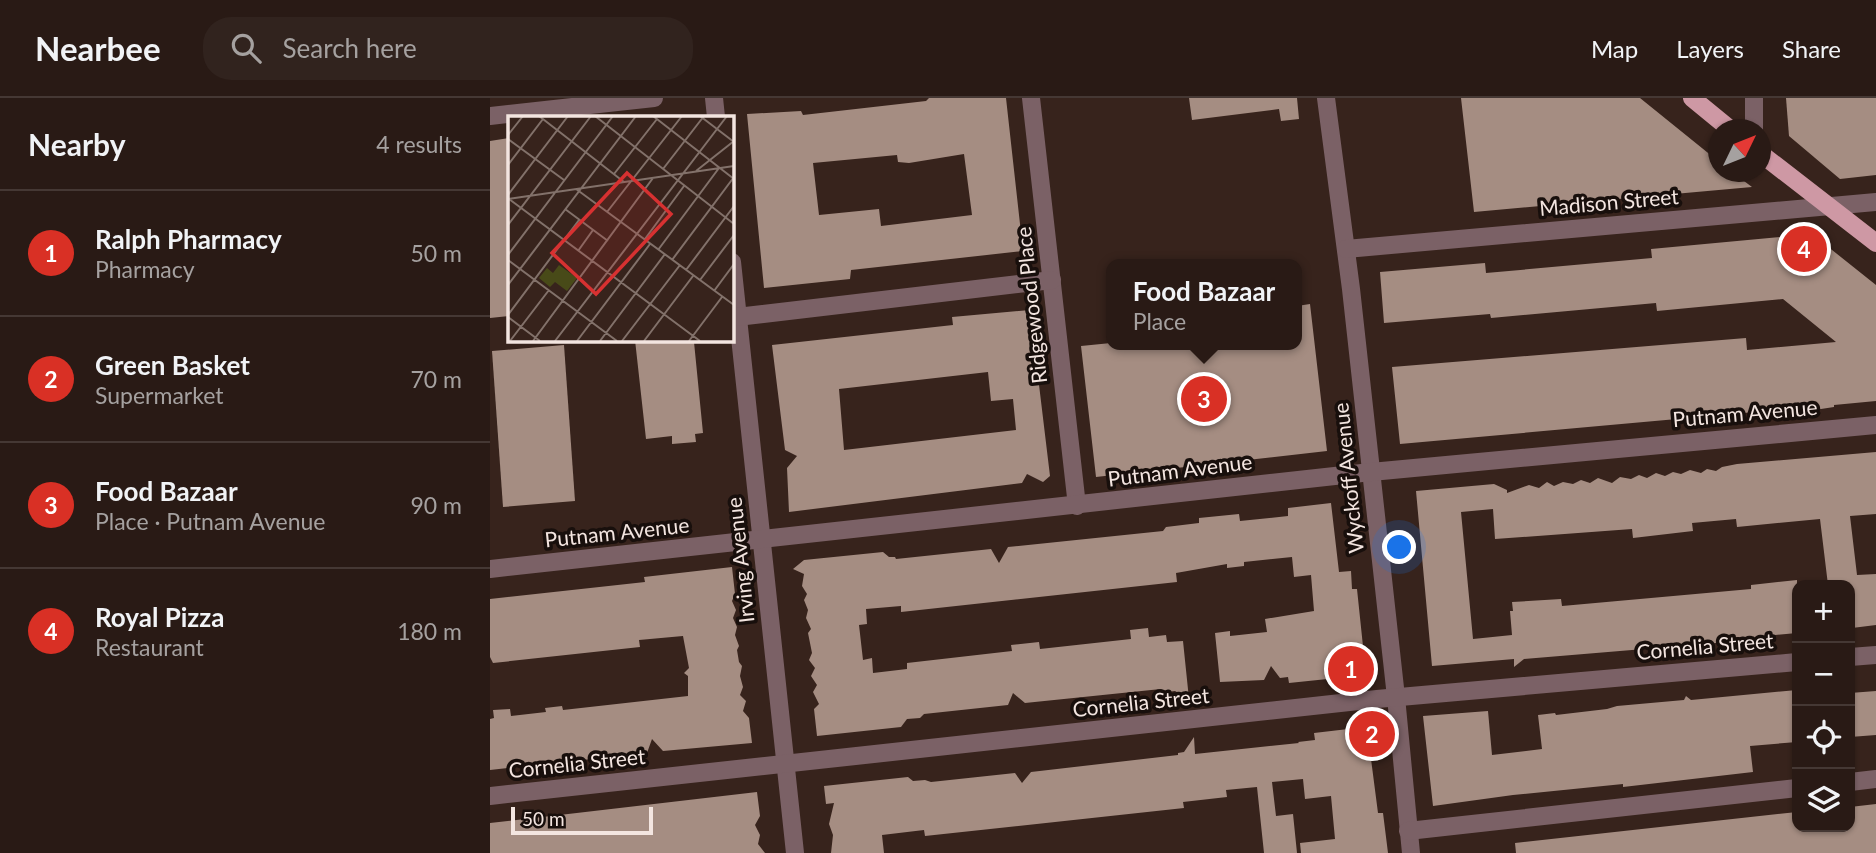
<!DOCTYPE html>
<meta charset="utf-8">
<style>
:root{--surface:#291a15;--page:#31231e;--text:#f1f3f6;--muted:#a5a1a0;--line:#453834;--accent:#d93025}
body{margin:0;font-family:Lato,sans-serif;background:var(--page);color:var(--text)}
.controls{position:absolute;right:21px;bottom:21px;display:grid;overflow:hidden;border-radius:14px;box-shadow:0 2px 5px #0004}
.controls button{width:63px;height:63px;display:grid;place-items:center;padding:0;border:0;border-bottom:2px solid var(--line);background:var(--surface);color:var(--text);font:35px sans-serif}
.compass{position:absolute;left:1218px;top:21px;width:63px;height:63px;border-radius:50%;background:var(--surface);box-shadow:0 2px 5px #0004;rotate:47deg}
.scale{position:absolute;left:21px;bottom:18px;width:142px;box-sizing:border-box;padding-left:7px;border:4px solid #f3e5e0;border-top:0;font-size:19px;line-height:24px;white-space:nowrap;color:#f3e5e0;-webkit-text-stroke:5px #180f0c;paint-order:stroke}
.you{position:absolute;left:910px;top:450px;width:24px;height:24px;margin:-18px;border:5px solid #fff;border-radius:50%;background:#1a73e8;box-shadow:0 0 0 10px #1a73e833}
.badge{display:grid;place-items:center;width:46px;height:46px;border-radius:50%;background:var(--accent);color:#fff;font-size:23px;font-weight:700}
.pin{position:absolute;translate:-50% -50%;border:4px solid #fff;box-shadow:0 2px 7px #0006}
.popup{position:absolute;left:616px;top:161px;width:196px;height:91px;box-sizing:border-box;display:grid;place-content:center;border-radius:14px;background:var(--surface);filter:drop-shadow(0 2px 5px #0005);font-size:23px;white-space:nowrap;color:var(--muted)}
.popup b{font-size:26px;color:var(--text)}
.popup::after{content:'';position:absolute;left:50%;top:100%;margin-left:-14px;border:14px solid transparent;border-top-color:var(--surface)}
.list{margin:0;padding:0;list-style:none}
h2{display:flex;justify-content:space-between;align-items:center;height:91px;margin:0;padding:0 28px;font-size:30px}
h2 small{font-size:23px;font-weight:400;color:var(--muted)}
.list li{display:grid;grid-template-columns:46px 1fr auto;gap:21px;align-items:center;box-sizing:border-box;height:126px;padding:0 28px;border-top:2px solid var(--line)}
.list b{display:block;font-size:26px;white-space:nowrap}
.list p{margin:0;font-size:23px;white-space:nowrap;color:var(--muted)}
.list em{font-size:23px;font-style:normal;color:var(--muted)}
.icon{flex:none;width:38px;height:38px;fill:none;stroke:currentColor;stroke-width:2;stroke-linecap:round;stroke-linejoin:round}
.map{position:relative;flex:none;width:1386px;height:755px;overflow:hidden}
header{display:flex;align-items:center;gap:42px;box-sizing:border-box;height:98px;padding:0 35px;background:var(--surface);border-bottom:2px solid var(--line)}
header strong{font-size:33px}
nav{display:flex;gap:38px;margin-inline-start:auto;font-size:24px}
.search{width:490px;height:63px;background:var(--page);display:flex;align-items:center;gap:18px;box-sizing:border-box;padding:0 24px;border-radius:28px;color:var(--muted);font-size:26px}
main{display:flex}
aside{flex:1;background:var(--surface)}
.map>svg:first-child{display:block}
.building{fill:#a58d82;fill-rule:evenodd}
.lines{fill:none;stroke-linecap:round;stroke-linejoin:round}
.minor{stroke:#7b6166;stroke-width:18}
.primary{stroke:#ce98a4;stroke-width:18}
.labels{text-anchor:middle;stroke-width:7;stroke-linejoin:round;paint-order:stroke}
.street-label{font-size:21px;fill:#f3e5e0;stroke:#180f0c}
.inset-road{fill:none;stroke:#82716a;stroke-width:2}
.view{fill:#d73131;fill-opacity:0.15;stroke:#d73131;stroke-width:3.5}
.inset-edge{fill:none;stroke:#f3e5e0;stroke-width:3.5}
</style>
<header>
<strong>Nearbee</strong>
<div class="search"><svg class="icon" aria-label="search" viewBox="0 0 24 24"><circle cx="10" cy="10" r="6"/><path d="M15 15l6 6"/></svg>Search here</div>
<nav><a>Map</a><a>Layers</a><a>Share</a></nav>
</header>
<main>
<aside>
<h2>Nearby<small>4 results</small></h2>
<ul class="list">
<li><span class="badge">1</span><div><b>Ralph Pharmacy</b><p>Pharmacy</p></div><em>50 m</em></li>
<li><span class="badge">2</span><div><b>Green Basket</b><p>Supermarket</p></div><em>70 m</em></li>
<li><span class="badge">3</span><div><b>Food Bazaar</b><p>Place · Putnam Avenue</p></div><em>90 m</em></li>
<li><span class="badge">4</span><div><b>Royal Pizza</b><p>Restaurant</p></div><em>180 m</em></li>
</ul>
</aside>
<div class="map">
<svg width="1386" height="755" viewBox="0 0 1386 755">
<rect width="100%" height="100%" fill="#37231c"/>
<!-- building -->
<g class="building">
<path d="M 439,0 L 516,0 L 533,153 L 361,172 L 360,181 L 274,190 L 257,16 L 311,13 L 313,17 L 436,3 ZM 474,56 L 482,117 L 391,128 L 389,111 L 329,117 L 323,65 L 407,57 L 408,64 L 419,65 Z"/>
<path d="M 699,0 L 807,0 L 809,21 L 791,23 L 789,11 L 702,22 Z"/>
<path d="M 971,0 L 1150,0 L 1228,63 L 1228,74 L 1242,74 L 1262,89 L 984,114 Z"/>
<path d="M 1296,0 L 1386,0 L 1386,77 L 1350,81 L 1299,38 Z"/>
<path d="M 19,40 L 19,218 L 0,220 L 0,43 Z"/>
<path d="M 1322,136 L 1386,187 L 1386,303 L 1344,307 L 1344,309 L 1331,311 L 1322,312 L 1322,309 L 910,346 L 902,269 L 1256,240 L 1257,252 L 1346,244 L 1293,201 L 1167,213 L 1166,205 L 1001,220 L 1000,216 L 894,225 L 890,174 L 995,165 L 996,175 L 1162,160 L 1161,151 Z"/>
<path d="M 820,206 L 837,353 L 606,379 L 591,248 L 621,245 L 621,247 L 807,247 L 807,208 Z"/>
<path d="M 540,212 L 560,378 L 553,384 L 537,376 L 532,385 L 299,414 L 297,370 L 307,358 L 295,352 L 282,247 L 463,227 L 462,219 ZM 498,274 L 501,303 L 523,301 L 526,332 L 354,352 L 349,291 Z"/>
<path d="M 145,242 L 201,242 L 201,245 L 204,244 L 213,335 L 205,336 L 206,344 L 182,346 L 182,338 L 156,341 Z"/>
<path d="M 74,247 L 85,403 L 13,409 L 2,253 Z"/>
<path d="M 1386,354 L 1386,416 L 1360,418 L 1367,477 L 1386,476 L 1386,527 L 1362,530 L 1360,487 L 1338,487 L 1330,421 L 1247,429 L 1246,421 L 1202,425 L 1203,433 L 1143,440 L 1142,431 L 1005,441 L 1003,411 L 971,414 L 983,541 L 1022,537 L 1020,513 L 1023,513 L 1022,504 L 1071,501 L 1072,508 L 1261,491 L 1261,487 L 1307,482 L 1307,535 L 1275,538 L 1274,541 L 1034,561 L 1024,569 L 1024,561 L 942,568 L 926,393 L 1004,386 L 1017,392 L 1017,395 L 1039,387 L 1049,390 L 1057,384 L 1064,388 L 1073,384 L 1083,386 L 1091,382 L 1100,385 L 1108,380 L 1122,385 L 1130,379 L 1141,381 L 1149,377 L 1157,380 L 1166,375 L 1175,378 L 1183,374 L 1191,376 L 1200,372 L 1211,375 L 1217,371 L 1226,373 L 1232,369 L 1247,366 Z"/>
<path d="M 841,405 L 849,474 L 861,473 L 862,491 L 867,491 L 876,577 L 799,585 L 798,579 L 790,580 L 781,568 L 774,582 L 730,584 L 725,535 L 740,533 L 740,538 L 777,534 L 775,521 L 824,513 L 821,477 L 804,479 L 802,459 L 754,464 L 754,468 L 737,470 L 737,466 L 686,475 L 687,484 L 411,514 L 411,508 L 376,511 L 377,526 L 369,527 L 373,562 L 382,560 L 383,575 L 417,571 L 417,565 L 522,553 L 521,547 L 549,544 L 550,551 L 641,541 L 640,532 L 658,530 L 659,539 L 676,537 L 677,544 L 693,543 L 699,601 L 685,593 L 677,594 L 671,591 L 535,605 L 523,595 L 518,607 L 434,616 L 430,620 L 417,621 L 411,629 L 327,638 L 324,611 L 329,606 L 323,594 L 327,587 L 321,578 L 325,570 L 319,562 L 322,555 L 318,535 L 321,531 L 316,520 L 318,512 L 314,502 L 317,496 L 312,488 L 314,476 L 303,471 L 314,462 L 393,454 L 399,459 L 405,459 L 406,461 L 501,451 L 509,465 L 518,449 L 673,433 L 676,429 L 709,425 L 709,420 L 749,416 L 750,423 L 798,418 L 798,410 Z"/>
<path d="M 242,469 L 245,496 L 242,503 L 246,512 L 243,520 L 247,529 L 245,537 L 249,548 L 247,552 L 249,564 L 252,568 L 250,578 L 253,589 L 250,597 L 256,603 L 253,613 L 259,620 L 262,645 L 173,653 L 162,641 L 157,655 L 0,672 L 0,621 L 4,620 L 3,612 L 20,611 L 21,618 L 56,614 L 55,610 L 72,608 L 73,612 L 198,598 L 198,578 L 194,575 L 199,570 L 193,538 L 149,542 L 150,549 L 3,565 L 0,559 L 0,501 L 155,484 L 154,479 Z"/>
<path d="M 1307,592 L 1307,644 L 1260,648 L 1263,674 L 1133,689 L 1133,686 L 1023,697 L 943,708 L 933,618 L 998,613 L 1002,657 L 1052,651 L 1048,617 L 1065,615 L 1066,617 L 1117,611 L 1127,608 L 1194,602 L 1196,598 L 1201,602 Z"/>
<path d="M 1386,593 L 1386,637 L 1360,639 L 1360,595 Z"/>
<path d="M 884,628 L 886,645 L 879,646 L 881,661 L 888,715 L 893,715 L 898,755 L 811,755 L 810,745 L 845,741 L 841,698 L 815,701 L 813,681 L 782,684 L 786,718 L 803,716 L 807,755 L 774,755 L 767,689 L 736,692 L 737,699 L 693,704 L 694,710 L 435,738 L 434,732 L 392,737 L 394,755 L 341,755 L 343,737 L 339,726 L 344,705 L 336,706 L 334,688 L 418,679 L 423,683 L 435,682 L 441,684 L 525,675 L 532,685 L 541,674 L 688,657 L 688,655 L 694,654 L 704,639 L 705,656 L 809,645 L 808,644 L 825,642 L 824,635 Z"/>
<path d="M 267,694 L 270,718 L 265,727 L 270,737 L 268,746 L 275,755 L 0,755 L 0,725 Z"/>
<path d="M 1386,706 L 1386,755 L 1026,755 L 1025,745 L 1307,714 L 1307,729 L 1360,729 L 1360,709 Z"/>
</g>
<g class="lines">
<!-- minor -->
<g class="minor">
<path d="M 224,0 L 226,19"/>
<path d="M 541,0 L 587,408"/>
<path d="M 836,0 L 861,191 L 906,599 L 921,755"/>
<path d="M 1264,0 L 1264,32"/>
<path d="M 0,18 L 164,0"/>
<path d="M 856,151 L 1386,104"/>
<path d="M 242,164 L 305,755"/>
<path d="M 247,219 L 562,182"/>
<path d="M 0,471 L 881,374 L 1386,327"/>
<path d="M 1360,559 L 1386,557"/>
<path d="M 1360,684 L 1386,681"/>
<path d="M 0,698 L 887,601 L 1307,564"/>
<path d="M 918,733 L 1307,690"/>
</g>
<!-- primary -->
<g class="primary">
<path d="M 1202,0 L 1241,32"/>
<path d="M 1270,55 L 1386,145"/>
</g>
</g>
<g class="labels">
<!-- street labels -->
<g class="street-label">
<text transform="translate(1119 105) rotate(-5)" y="7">Madison Street</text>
<text transform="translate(542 207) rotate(-96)" y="7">Ridgewood Place</text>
<text transform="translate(1255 316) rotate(-5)" y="7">Putnam Avenue</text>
<text transform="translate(690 373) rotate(-7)" y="7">Putnam Avenue</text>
<text transform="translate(859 380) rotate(-96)" y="7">Wyckoff Avenue</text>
<text transform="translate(127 435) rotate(-6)" y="7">Putnam Avenue</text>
<text transform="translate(251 462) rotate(-96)" y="7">Irving Avenue</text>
<text transform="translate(1215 549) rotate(-5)" y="7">Cornelia Street</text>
<text transform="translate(651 605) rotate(-6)" y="7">Cornelia Street</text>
<text transform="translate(87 666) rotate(-6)" y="7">Cornelia Street</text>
</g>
</g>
<!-- overview -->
<g transform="translate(18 18)">
<rect width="226" height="226" fill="#37231c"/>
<path d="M 51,149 L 69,162 L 59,175 L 47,166 L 42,171 L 31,162 L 39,152 L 45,157 Z" fill="#484a18"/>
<path class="inset-road" d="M 31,0 L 116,66M 87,0 L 226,108M 145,0 L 226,63M 192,0 L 226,26M 0,19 L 15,0M 0,23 L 56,64M 0,49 L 35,3M 155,53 L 196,0M 188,55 L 226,25M 106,58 L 149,3M 68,73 L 226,189M 0,79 L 60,0M 0,83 L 226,50M 1,83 L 192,225M 57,93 L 100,125M 99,96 L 174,0M 0,109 L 83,0M 137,123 L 176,70M 150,134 L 211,52M 70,135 L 85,114M 0,139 L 105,0M 0,144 L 109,225M 164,144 L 226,61M 178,154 L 226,90M 192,164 L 226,119M 0,169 L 128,0M 206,175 L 226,148M 0,199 L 71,104M 0,201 L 32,225M 2,225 L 41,174M 25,225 L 145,62M 47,225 L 219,0M 69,225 L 142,128M 92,225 L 157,138M 114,225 L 172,149M 136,225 L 185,160M 181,225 L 214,181"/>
<path class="view" d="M 119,57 L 163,98 L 88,178 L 44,137 Z"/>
<rect width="226" height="226" class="inset-edge"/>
</g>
</svg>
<div class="controls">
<button>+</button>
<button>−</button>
<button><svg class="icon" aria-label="locate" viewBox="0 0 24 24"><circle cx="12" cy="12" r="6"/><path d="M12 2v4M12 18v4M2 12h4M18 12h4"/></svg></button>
<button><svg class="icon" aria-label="layers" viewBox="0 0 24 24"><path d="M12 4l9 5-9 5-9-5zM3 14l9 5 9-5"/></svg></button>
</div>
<svg class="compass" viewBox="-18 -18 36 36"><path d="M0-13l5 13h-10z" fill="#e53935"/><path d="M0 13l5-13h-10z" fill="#a5a1a0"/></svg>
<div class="scale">50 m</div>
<div class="you"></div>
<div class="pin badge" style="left:861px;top:571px">1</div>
<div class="pin badge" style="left:882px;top:636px">2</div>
<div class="pin badge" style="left:714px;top:301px">3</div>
<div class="popup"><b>Food Bazaar</b>Place</div>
<div class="pin badge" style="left:1314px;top:151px">4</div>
</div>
</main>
